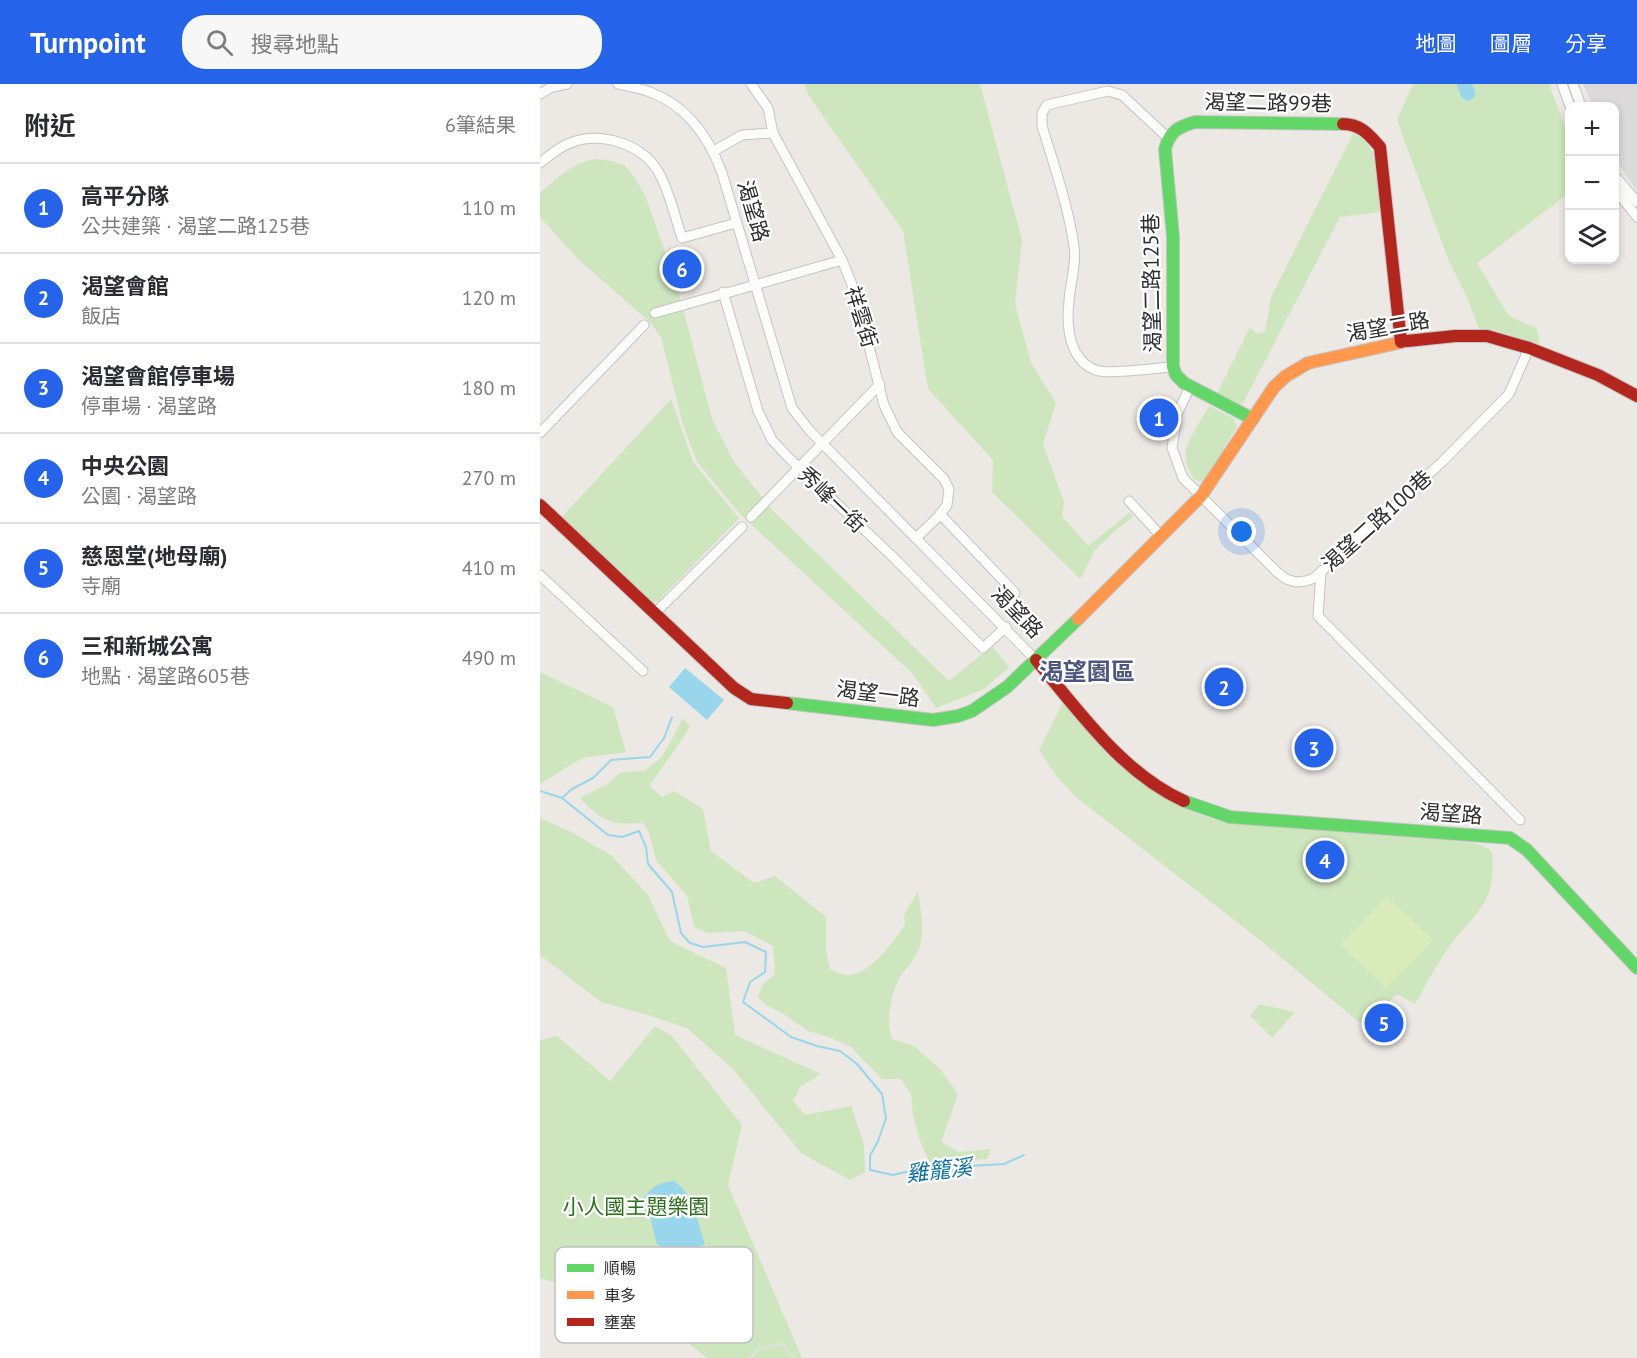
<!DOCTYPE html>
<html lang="zh-TW">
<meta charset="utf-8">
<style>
:root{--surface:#fff;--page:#f7f7f7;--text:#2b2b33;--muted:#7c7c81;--line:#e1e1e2;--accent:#2563eb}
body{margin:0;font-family:"PT Sans","Noto Sans TC",sans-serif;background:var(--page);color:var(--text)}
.controls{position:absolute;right:18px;top:18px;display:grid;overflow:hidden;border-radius:12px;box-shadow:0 3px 9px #0003}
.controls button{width:54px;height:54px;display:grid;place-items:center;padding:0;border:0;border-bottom:2px solid var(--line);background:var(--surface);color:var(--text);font:30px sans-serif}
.you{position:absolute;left:702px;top:448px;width:21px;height:21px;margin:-15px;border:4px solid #fff;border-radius:50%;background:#1a73e8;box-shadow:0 0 0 9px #1a73e833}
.badge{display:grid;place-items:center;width:39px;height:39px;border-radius:50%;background:var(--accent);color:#fff;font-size:20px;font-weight:700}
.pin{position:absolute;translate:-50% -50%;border:3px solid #fff;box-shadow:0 2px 6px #0006}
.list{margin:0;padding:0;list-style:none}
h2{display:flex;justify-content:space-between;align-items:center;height:78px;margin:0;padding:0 24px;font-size:26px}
h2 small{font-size:20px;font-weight:400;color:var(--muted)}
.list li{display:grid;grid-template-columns:39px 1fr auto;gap:18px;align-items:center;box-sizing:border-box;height:90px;padding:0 24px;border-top:2px solid var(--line)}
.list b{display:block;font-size:22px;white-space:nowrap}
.list p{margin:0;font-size:20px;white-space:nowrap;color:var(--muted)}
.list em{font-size:20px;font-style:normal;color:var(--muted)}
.icon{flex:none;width:33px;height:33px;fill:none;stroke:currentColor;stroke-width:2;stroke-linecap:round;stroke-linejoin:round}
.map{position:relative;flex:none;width:1097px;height:1274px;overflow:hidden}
header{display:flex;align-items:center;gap:36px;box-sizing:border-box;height:84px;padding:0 30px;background:var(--accent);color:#fff}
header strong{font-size:28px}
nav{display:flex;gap:33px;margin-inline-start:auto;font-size:21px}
.search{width:420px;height:54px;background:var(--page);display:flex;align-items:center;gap:15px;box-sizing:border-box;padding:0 21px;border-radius:24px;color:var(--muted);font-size:22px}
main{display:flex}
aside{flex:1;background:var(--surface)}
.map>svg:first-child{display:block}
.industrial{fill:#dcd9db}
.green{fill:#cee6be}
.pitch{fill:#d9eabb}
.water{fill:#99d6ec}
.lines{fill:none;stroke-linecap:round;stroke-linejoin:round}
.stream{stroke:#99d6ec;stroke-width:2}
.river{stroke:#99d6ec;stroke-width:15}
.street-casing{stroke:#c5c4c5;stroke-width:11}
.fast-casing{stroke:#c5c4c5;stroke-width:14}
.slow-casing{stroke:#c5c4c5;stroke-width:14}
.jam-casing{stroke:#c5c4c5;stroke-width:14}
.street{stroke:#fcfcfb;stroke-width:9}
.fast{stroke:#63d668;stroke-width:12}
.slow{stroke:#ff974d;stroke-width:12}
.jam{stroke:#b3261e;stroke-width:12}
.rail{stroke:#dfdfe1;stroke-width:2}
.labels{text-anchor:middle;stroke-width:4.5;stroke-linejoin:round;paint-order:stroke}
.street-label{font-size:21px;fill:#2e2e2e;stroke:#fff}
.park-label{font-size:21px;fill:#2c6e1b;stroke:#fff}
.water-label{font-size:22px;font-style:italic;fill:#0d6fa3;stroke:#fff}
.quarter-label{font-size:24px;font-weight:bold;fill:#4d5680;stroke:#fff}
.key{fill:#fff;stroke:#c0c0c0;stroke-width:1.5}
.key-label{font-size:16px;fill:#2e2e2e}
</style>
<header>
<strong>Turnpoint</strong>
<div class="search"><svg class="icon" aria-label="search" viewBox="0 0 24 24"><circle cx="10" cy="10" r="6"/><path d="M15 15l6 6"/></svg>搜尋地點</div>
<nav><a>地圖</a><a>圖層</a><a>分享</a></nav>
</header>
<main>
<aside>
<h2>附近<small>6筆結果</small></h2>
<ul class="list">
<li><span class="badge">1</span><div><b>高平分隊</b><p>公共建築 · 渴望二路125巷</p></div><em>110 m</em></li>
<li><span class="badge">2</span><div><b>渴望會館</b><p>飯店</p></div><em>120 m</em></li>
<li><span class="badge">3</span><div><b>渴望會館停車場</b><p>停車場 · 渴望路</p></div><em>180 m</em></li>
<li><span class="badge">4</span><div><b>中央公園</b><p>公園 · 渴望路</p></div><em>270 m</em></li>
<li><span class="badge">5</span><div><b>慈恩堂(地母廟)</b><p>寺廟</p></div><em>410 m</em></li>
<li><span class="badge">6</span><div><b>三和新城公寓</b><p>地點 · 渴望路605巷</p></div><em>490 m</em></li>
</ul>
</aside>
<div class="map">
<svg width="1097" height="1274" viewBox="0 0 1097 1274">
<rect width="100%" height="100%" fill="#ece8e4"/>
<!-- industrial -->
<path class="industrial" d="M 1043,0 L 1097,0 L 1097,107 L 1075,75 L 1074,22 L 1053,22 Z"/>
<!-- green -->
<g class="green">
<path d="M 264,0 L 440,0 L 482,156 L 475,220 L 491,279 L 516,319 L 503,360 L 524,418 L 522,432 L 548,462 L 590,428 L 593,433 L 576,446 L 555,466 L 540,495 L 452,408 L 453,376 L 388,305 L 363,147 L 269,12 Z"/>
<path d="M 873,0 L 1009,0 L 1029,53 L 1029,109 L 937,179 L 968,231 L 997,245 L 1000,260 L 954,246 L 939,245 L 926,211 L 908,175 L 857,36 Z"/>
<path d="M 814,48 L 826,58 L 834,70 L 840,128 L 800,133 L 702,321 L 677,309 L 710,243 L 717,250 L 725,248 L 731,213 Z"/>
<path d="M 56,75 L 71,77 L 85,82 L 96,95 L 106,114 L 137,202 L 172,335 L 194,378 L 232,426 L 409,597 L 452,562 L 469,583 L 444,605 L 396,624 L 373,590 L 201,431 L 157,378 L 143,340 L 121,253 L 110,238 L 38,175 L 0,133 L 0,109 C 18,94 32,78 56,75 Z"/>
<path d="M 131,315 L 153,378 L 199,434 L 117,518 L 113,519 L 22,433 Z"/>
<path d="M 669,322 L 693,334 L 697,343 L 664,397 C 650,401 644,375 646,365 C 648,355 664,332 669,322 Z"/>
<path d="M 0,588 L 73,623 L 86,668 L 42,674 L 0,700 Z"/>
<path d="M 523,618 C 564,668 614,717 677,736 L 935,759 L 949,765 L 952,769 C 957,821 935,827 909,863 C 896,881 886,901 875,920 L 857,910 L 825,943 L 720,856 L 536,713 L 517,693 L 499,666 Z"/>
<path d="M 143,634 L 150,642 L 139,660 L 109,702 L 122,713 L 134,707 L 163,725 L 171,767 L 214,799 L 235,792 L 286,833 L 286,868 L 290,885 C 295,887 302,891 308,891 C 331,890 353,858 365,841 L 364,831 L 378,807 C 380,825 385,843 380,862 C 376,876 364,884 358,897 C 350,913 346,938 352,955 L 374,962 L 400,985 L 418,1010 L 401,1058 L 419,1068 L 451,1065 L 447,1075 L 390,1079 L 380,1057 L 373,1032 L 371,1010 L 361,995 L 342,995 L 310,962 L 286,952 L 268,947 L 242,929 L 226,921 L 218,912 L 224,899 L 235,890 L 233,862 L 204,847 L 167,849 L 154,843 L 147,812 L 116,776 L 109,748 L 103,739 C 71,741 62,738 40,714 L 68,700 L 81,688 L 104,687 L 122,673 Z"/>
<path d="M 0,734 L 31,748 L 72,772 L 108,811 L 130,857 L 186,884 L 195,951 L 281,990 L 260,1003 L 253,1017 L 265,1031 L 311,1022 L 324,1060 L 325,1088 L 310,1096 L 261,1069 L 192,984 L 147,944 L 108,931 L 61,918 L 0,871 Z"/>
<path d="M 719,920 L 755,928 L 732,954 L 710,932 Z"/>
<path d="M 115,942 L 132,952 L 202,1041 L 188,1101 L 262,1274 L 167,1274 L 107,1227 L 0,1194 L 0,956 L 17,952 L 70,997 Z"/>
</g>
<!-- pitch -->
<path class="pitch" d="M 847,812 L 893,856 L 846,904 L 800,861 Z"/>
<!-- water -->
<g class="water">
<path d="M 145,584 L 184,616 L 167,636 L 129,603 Z"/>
<path d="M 134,1097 C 153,1108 158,1140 165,1160 C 153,1164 148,1175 138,1176 L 117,1160 L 109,1129 L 100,1123 C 106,1106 117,1098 134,1097 Z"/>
</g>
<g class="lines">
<!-- stream -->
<g class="stream">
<path d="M 0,707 L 22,714 L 68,751 L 82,753 L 99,747 L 106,763 L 108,780 L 132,808 L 141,849 L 150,859 L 163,863 L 205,858 L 226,868 L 225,888 L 210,898 L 203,918 L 251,953 L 277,962 L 300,967 L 317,980 L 342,1010 L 346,1034 L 338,1057 L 330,1072 L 330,1086 L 353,1091 L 365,1088 L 400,1090 L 429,1082 L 464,1080 L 484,1071"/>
<path d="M 23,713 L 32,705 L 53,694 L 71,676 L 110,673 L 124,654 L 132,633"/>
</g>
<!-- river -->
<path class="river" d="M 924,0 L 928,9"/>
<!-- street casing -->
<g class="street-casing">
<g id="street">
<path d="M 78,0 C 89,3 100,4 110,8 C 147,22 169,53 182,89 L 252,324 L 270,347 L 496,576"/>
<path d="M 211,0 L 228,24 L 233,49 L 302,176 L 315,208 L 344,321 L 357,348 L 404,395 L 409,405 L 407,421 L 399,432 L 376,454"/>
<path d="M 1022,0 L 1030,22"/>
<path d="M 1033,0 L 1041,22"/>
<path d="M 0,10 L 12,3 L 27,0"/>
<path d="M 627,53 L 582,11 L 568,7 L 507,21 L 502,29 L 502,42 C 514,81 528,121 534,162 C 537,179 530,200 529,217 C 526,242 529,279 559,287 C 573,290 616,284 633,283"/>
<path d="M 174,67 L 202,51 L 233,49"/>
<path d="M 0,79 C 9,72 19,63 30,59 C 61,47 103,60 119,89 C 130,109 135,133 142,154 L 196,139"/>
<path d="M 1074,91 L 1097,118"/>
<path d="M 1074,104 L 1097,133"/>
<path d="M 215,201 L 302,176"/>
<path d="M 183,208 L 218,327 L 232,356 L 248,373 L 353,473 L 443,564 L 466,543"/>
<path d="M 115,229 L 215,201"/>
<path d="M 650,303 L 637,330 L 632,364 L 643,394 L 737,488 L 746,495 L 756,498 L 766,497 L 774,494 L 804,467 L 902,378 L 969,310 L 989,264"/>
<path d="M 0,349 L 104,241"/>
<path d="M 589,417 L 621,452"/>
<path d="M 400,430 L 475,509"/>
<path d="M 211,433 L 340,300"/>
<path d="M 781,487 L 778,532 L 980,736"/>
<path d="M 0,491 L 103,587"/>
<path d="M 115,529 L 202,443"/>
</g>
</g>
<!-- fast casing -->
<g class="fast-casing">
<g id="fast">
<path d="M 713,335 L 644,299 L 636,291 L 633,283 L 633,153 L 625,65 C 630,47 638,43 655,38 L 803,40"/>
<path d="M 247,619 L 393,636 L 418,632 L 432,627 L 467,603 L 538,535"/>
<path d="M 644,717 L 690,733 L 970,754 L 987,766 L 1097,884"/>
</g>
</g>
<!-- slow casing -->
<g class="slow-casing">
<path id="slow" d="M 538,535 L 661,412 L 734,303 L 746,292 L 768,279 L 867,257"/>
</g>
<!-- jam casing -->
<g class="jam-casing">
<g id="jam">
<path d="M 803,40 C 821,40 829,51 840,63 L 861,258"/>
<path d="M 867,257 L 915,252 L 947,252 L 989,264 L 1058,291 L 1097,312"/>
<path d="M 0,421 L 194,604 L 211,615 L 247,619"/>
<path d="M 496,576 C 539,627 582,689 644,717"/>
</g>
</g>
<!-- street -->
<use href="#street" class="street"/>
<!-- fast -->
<use href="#fast" class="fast"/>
<!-- slow -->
<use href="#slow" class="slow"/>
<!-- jam -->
<use href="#jam" class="jam"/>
<!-- rail -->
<path class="rail" d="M 210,1274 L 220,1264 L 242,1260 L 255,1274"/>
</g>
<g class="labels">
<!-- street labels -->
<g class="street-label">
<text transform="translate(728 19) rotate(1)" y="7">渴望二路99巷</text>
<text transform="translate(213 127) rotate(74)" y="7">渴望路</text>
<text transform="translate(612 199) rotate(-91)" y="7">渴望二路125巷</text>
<text transform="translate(321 233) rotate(73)" y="7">祥雲街</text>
<text transform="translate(848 243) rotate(-10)" y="7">渴望二路</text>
<text transform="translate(292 416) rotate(44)" y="7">秀峰一街</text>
<text transform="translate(837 437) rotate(-42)" y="7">渴望二路100巷</text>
<text transform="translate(477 528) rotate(46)" y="7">渴望路</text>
<text transform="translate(338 610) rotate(7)" y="7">渴望一路</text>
<text transform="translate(911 730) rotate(4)" y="7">渴望路</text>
</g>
<!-- park labels -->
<g class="park-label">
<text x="96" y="1130">小人國主題樂園</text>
</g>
<!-- water labels -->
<g class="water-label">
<text transform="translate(399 1086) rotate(-6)" y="8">雞籠溪</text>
</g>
<!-- quarter labels -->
<g class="quarter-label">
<text x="547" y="596">渴望園區</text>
</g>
</g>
<!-- legend -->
<rect x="15" y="1163" width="198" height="96" rx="9" class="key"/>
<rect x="27" y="1180" width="27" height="8" fill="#63d668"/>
<rect x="27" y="1207" width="27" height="8" fill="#ff974d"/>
<rect x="27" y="1234" width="27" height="8" fill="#b3261e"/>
<g class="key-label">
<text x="64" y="1190">順暢</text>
<text x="64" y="1217">車多</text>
<text x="64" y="1244">壅塞</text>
</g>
</svg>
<div class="controls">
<button>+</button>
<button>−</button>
<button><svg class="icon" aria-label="layers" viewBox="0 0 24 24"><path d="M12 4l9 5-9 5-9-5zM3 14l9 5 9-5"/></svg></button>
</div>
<div class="you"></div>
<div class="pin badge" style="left:619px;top:334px">1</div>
<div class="pin badge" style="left:684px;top:603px">2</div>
<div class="pin badge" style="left:774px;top:664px">3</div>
<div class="pin badge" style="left:785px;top:776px">4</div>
<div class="pin badge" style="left:844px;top:939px">5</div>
<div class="pin badge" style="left:142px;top:185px">6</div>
</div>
</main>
